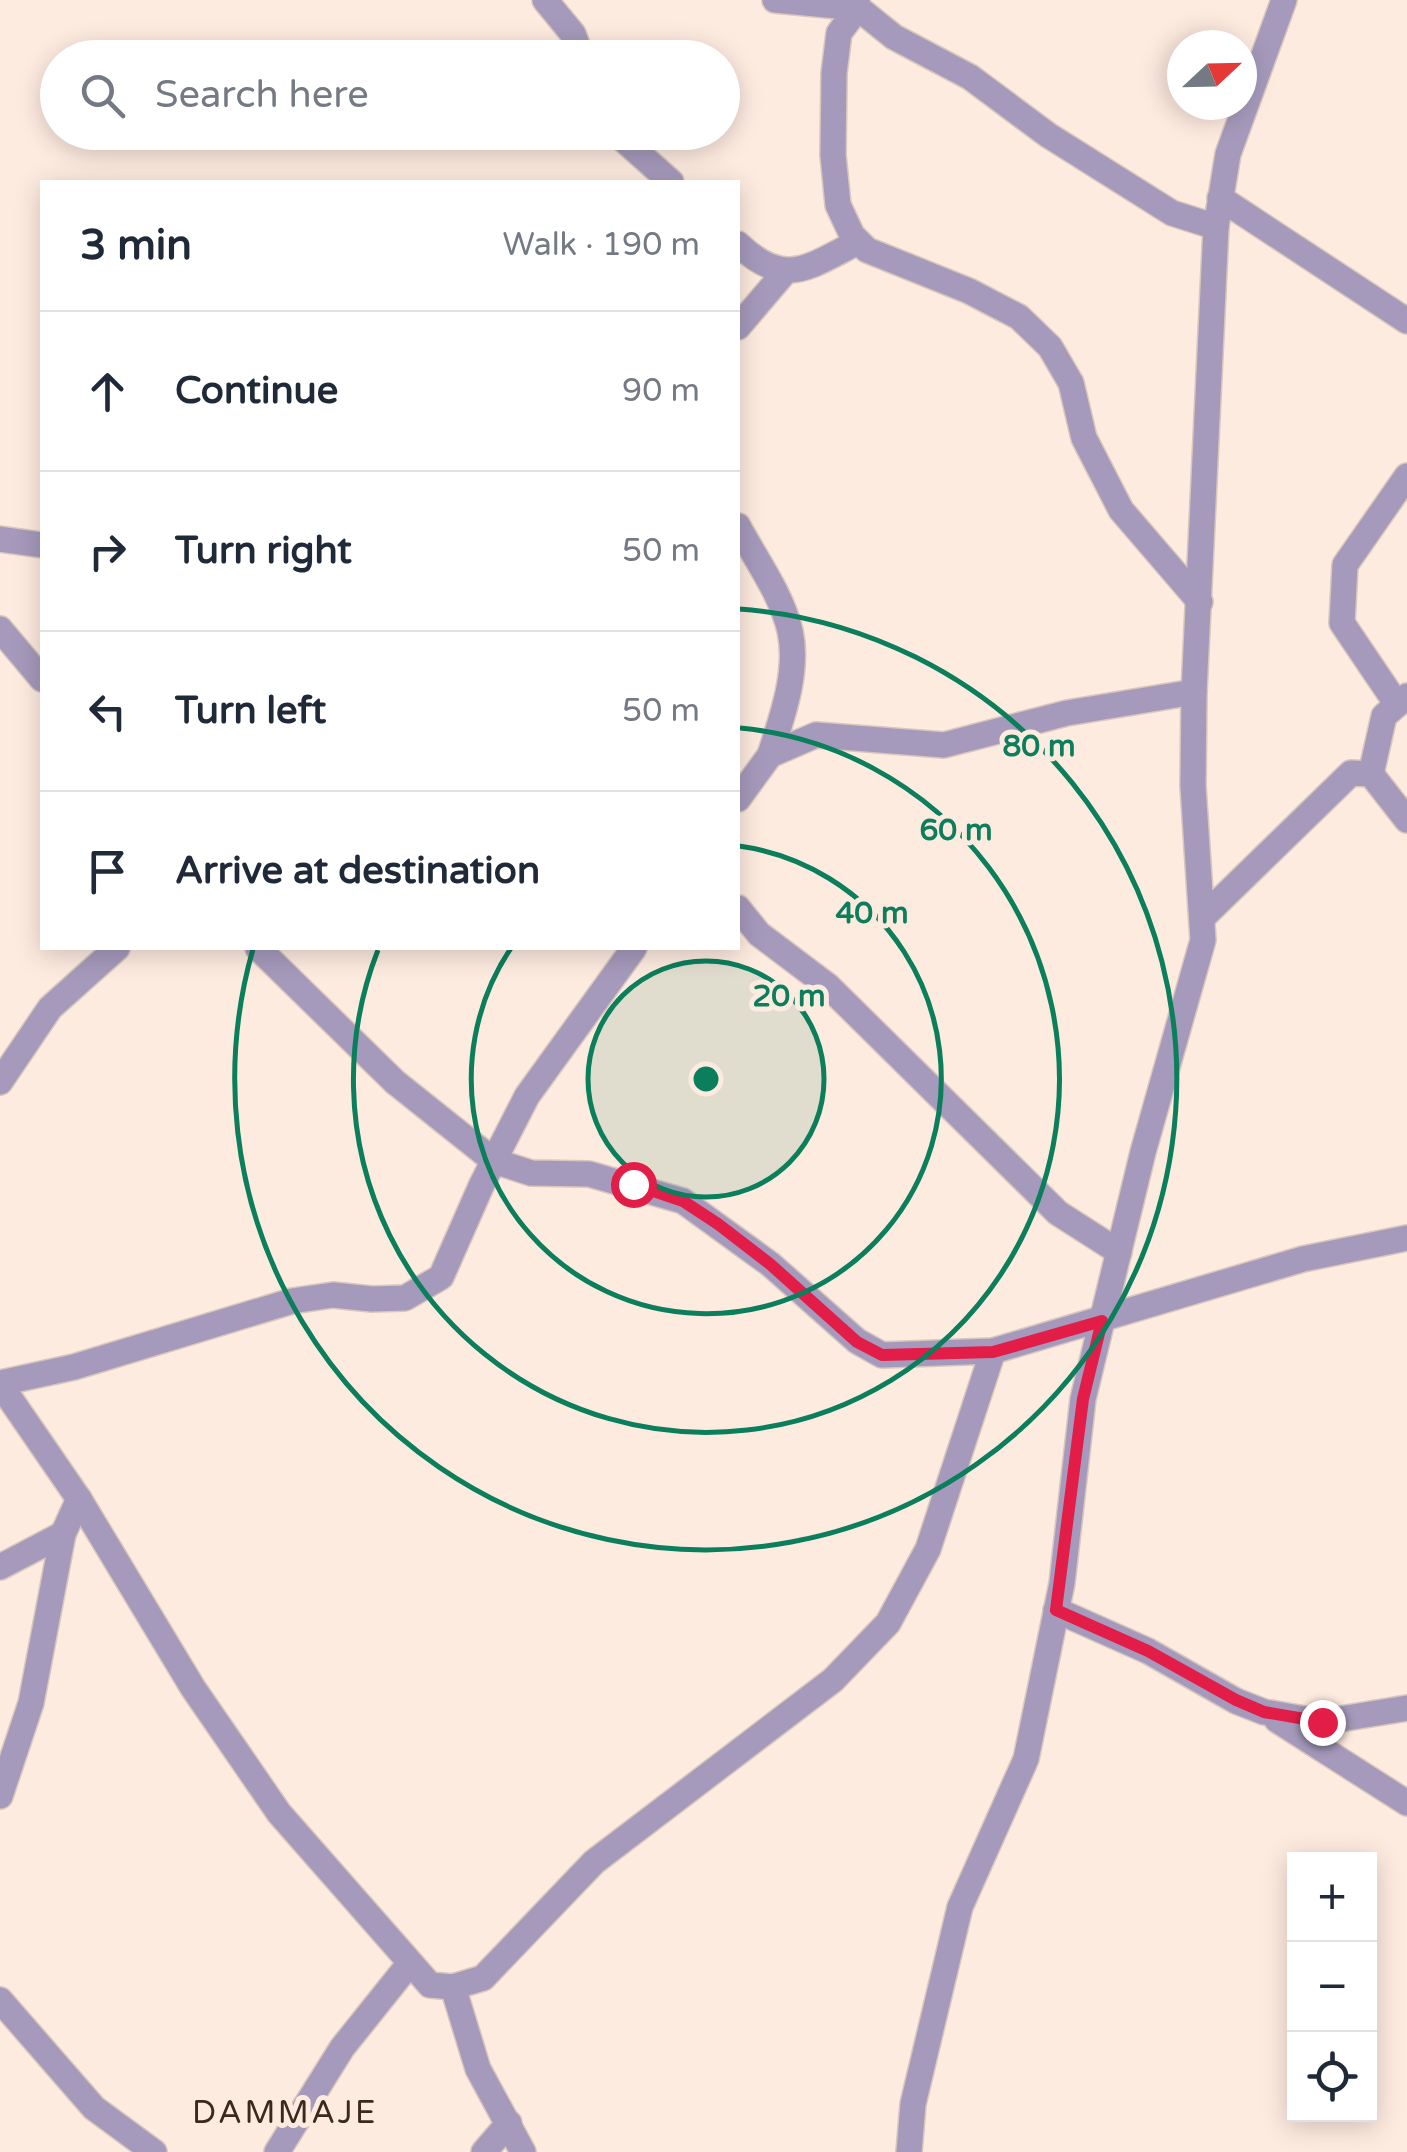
<!DOCTYPE html>
<meta charset="utf-8">
<style>
:root{--surface:#fff;--page:#f6f6f7;--text:#1f2937;--muted:#747a83;--line:#e0e1e3}
body{margin:0;font-family:"Varela Round",sans-serif;background:var(--page);color:var(--text)}
.controls{position:absolute;right:30px;bottom:30px;display:grid;overflow:hidden;border-radius:0px;box-shadow:0 5px 25px #0003}
.controls button{width:90px;height:90px;display:grid;place-items:center;padding:0;border:0;border-bottom:2px solid var(--line);background:var(--surface);color:var(--text);font:50px sans-serif}
.compass{position:absolute;left:1167px;top:30px;width:90px;height:90px;border-radius:50%;background:var(--surface);box-shadow:0 5px 25px #0003;rotate:68deg}
.stop{position:absolute;width:30px;height:30px;margin:-22px;border:8px solid #e11d48;border-radius:50%;background:#fff}
.stop.end{background:#e11d48;border-color:#fff;box-shadow:0 2px 10px #0008}
.list{margin:0;padding:0;list-style:none}
h2{display:flex;justify-content:space-between;align-items:center;height:130px;margin:0;padding:0 40px;font-size:42px}
h2 small{font-size:32px;font-weight:400;color:var(--muted)}
.list li{display:grid;grid-template-columns:65px 1fr auto;gap:30px;align-items:center;box-sizing:border-box;height:160px;padding:0 40px;border-top:2px solid var(--line)}
.list b{display:block;font-size:38px;white-space:nowrap}
.list em{font-size:32px;font-style:normal;color:var(--muted)}
.icon{flex:none;width:55px;height:55px;fill:none;stroke:currentColor;stroke-width:2;stroke-linecap:round;stroke-linejoin:round}
.map{position:relative;flex:none;width:1407px;height:2152px;overflow:hidden}
.search{position:absolute;background:var(--surface);box-shadow:0 5px 25px #0003;left:40px;top:40px;width:700px;height:110px;display:flex;align-items:center;gap:25px;box-sizing:border-box;padding:0 35px;border-radius:55px;color:var(--muted);font-size:38px}
.panel{position:absolute;background:var(--surface);box-shadow:0 5px 25px #0003;left:40px;top:180px;width:700px;height:770px;border-radius:0px}
.map>svg:first-child{display:block}
.lines{fill:none;stroke-linecap:round;stroke-linejoin:round}
.minor-casing{stroke:#d8c7bd;stroke-width:28}
.minor{stroke:#a69abc;stroke-width:25}
.route{stroke:#e11d48;stroke-width:12}
.ring{fill:none;stroke:#0b7e5b;stroke-width:5}
.labels{text-anchor:middle;stroke-width:10;stroke-linejoin:round;paint-order:stroke}
.quarter-label{font-size:32px;letter-spacing:2.5px;fill:#3a291e;stroke:#feebe0}
.centre{fill:#0b7e5b;stroke:#feebe0;stroke-width:5}
.ring-label{font-size:30px;text-anchor:middle;font-weight:bold;fill:#0b7e5b;stroke:#feebe0;stroke-width:10;stroke-linejoin:round;paint-order:stroke}
</style>
<div class="map">
<svg width="1407" height="2152" viewBox="0 0 1407 2152">
<rect width="100%" height="100%" fill="#feebe0"/>
<g class="lines">
<!-- minor casing -->
<g class="minor-casing">
<g id="minor">
<path d="M 545,0 L 573,34 L 582,58"/>
<path d="M 775,0 L 858,8 L 839,33 L 834,73 L 833,155 L 838,205 L 852,235 L 867,250 L 969,291 L 1019,317 L 1050,347 L 1071,383 L 1084,438 L 1121,510 L 1200,602"/>
<path d="M 857,0 L 858,8 L 894,37 L 970,77 L 1048,135 L 1172,213 L 1216,227"/>
<path d="M 615,132 L 671,182"/>
<path d="M 1220,198 L 1407,321"/>
<path d="M 738,244 C 785,289 808,267 858,242"/>
<path d="M 738,327 L 784,273"/>
<path d="M 738,526 C 755,558 782,595 790,631 C 799,671 782,717 770,755"/>
<path d="M 0,539 L 42,545"/>
<path d="M 0,629 L 42,679"/>
<path d="M 1396,703 L 1342,623 L 1345,565 L 1407,476"/>
<path d="M 1371,774 L 1384,716 L 1407,696"/>
<path d="M 738,799 L 770,755 L 816,735 L 944,745 L 1067,713 L 1194,692"/>
<path d="M 738,908 L 759,934 L 828,986 L 1058,1213 L 1119,1252"/>
<path d="M 1202,918 L 1351,773 L 1371,774 L 1407,820"/>
<path d="M 258,948 L 395,1082 L 494,1161 L 531,1173 L 589,1174 L 683,1201 L 770,1264 L 857,1341 L 882,1355 L 993,1351 L 1303,1259 L 1407,1238"/>
<path d="M 0,1082 L 50,1008 L 117,948"/>
<path d="M 0,1383 L 74,1367 L 292,1301 L 333,1295 L 372,1299 L 405,1298 L 441,1277 L 482,1184 L 527,1096 L 634,948"/>
<path d="M 0,1384 L 79,1499 L 193,1688 L 279,1813 L 430,1985 L 453,1987 L 483,1978 L 594,1862 L 833,1680 L 888,1623 L 928,1549 L 993,1351"/>
<path d="M 0,1567 L 63,1534"/>
<path d="M 1056,1610 L 1148,1651 L 1236,1701 L 1264,1712 L 1322,1722 L 1407,1708"/>
<path d="M 1277,1720 L 1407,1803"/>
<path d="M 0,1796 L 31,1703 L 63,1534 L 79,1499"/>
<path d="M 453,1987 L 478,2069 L 523,2152"/>
<path d="M 0,2000 L 94,2108 L 154,2152"/>
<path d="M 277,2152 L 342,2048 L 410,1963"/>
<path d="M 484,2152 L 509,2123"/>
<path d="M 909,2152 L 913,2104 L 960,1907 L 1026,1759 L 1062,1583 L 1083,1399 L 1143,1152 L 1203,940 L 1193,786 L 1194,692 L 1216,227 L 1228,154 L 1284,0"/>
</g>
</g>
<!-- minor -->
<use href="#minor" class="minor"/>
</g>
<g class="lines">
<!-- route -->
<path class="route" d="M 633,1184 L 683,1201 L 718,1224 L 770,1264 L 857,1342 L 882,1355 L 993,1352 L 1102,1321 L 1083,1399 L 1056,1610 L 1148,1651 L 1236,1700 L 1264,1712 L 1322,1722"/>
</g>
<!-- distance rings -->
<circle cx="706" cy="1079" r="118" fill="#0b7e5b" fill-opacity=".12"/>
<g class="ring">
<circle cx="706" cy="1079" r="118"/>
<path d="M739 846A235 235 0 1 1 511 948"/>
<path d="M740 728A353 353 0 1 1 378 950"/>
<path d="M739 609A471 471 0 1 1 253 949"/>
</g>
<g class="labels">
<!-- quarter labels -->
<g class="quarter-label">
<text x="285" y="2123">DAMMAJE</text>
</g>
</g>
<circle cx="706" cy="1079" r="15" class="centre"/>
<g class="ring-label">
<text x="1039" y="756">80 m</text>
<text x="956" y="840">60 m</text>
<text x="872" y="923">40 m</text>
<text x="789" y="1006">20 m</text>
</g>
</svg>
<div class="controls">
<button>+</button>
<button>−</button>
<button><svg class="icon" aria-label="locate" viewBox="0 0 24 24"><circle cx="12" cy="12" r="6"/><path d="M12 2v4M12 18v4M2 12h4M18 12h4"/></svg></button>
</div>
<svg class="compass" viewBox="-18 -18 36 36"><path d="M0-13l5 13h-10z" fill="#e53935"/><path d="M0 13l5-13h-10z" fill="#747a83"/></svg>
<div class="stop" style="left:633px;top:1184px"></div>
<div class="stop end" style="left:1322px;top:1722px"></div>
<div class="search"><svg class="icon" aria-label="search" viewBox="0 0 24 24"><circle cx="10" cy="10" r="6"/><path d="M15 15l6 6"/></svg>Search here</div>
<section class="panel">
<h2>3 min<small>Walk · 190 m</small></h2>
<ul class="list">
<li><svg class="icon" aria-label="ahead" viewBox="0 0 24 24"><path d="M12 20V5M6 11l6-6 6 6"/></svg><div><b>Continue</b></div><em>90 m</em></li>
<li><svg class="icon" aria-label="right" viewBox="0 0 24 24"><path d="M7 20v-9h11M14 6l5 5-5 5"/></svg><div><b>Turn right</b></div><em>50 m</em></li>
<li><svg class="icon" aria-label="left" viewBox="0 0 24 24"><path d="M17 20v-9H6M10 6l-5 5 5 5"/></svg><div><b>Turn left</b></div><em>50 m</em></li>
<li><svg class="icon" aria-label="arrive" viewBox="0 0 24 24"><path d="M6 21V4h12l-3 4 3 4H6"/></svg><div><b>Arrive at destination</b></div></li>
</ul>
</section>
</div>
